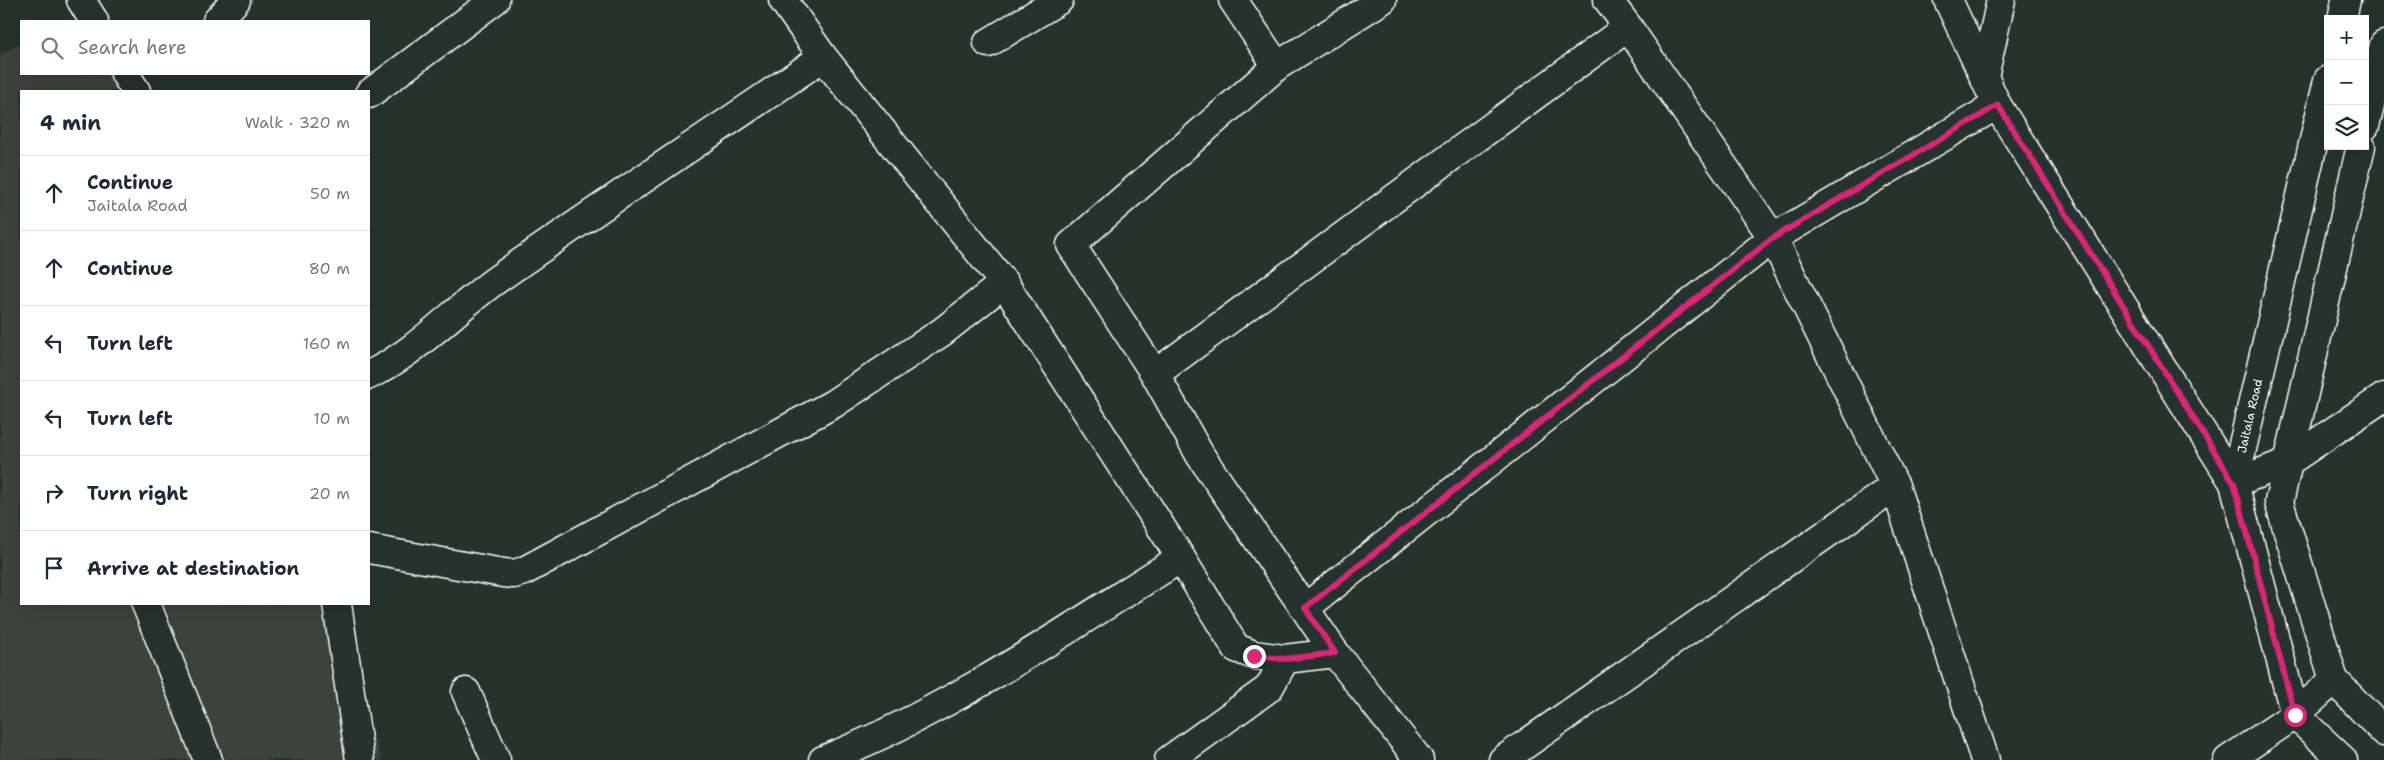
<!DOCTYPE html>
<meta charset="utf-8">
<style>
:root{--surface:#fff;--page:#f6f6f7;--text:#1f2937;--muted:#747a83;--line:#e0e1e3}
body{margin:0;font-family:"Shantell Sans",sans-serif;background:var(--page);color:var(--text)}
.controls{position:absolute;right:15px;top:15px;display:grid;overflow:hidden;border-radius:0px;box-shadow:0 5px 20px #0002}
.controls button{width:45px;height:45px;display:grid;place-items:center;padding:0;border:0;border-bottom:1px solid var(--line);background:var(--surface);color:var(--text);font:25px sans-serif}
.stop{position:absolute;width:15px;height:15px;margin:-11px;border:4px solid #db2777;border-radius:50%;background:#fff}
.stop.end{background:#db2777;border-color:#fff;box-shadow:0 1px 5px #0008}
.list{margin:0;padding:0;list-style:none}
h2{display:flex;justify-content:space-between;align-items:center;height:65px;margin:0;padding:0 20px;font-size:21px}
h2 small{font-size:16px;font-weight:400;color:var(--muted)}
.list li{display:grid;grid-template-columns:32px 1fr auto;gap:15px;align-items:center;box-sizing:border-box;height:75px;padding:0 20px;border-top:1px solid var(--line)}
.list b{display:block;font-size:19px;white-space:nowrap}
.list p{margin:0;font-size:16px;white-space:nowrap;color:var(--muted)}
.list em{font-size:16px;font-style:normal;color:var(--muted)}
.icon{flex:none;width:28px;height:28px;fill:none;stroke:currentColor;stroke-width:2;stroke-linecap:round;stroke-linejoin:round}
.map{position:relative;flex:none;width:2384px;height:760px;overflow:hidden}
.search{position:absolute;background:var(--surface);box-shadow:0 5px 20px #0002;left:20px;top:20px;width:350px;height:55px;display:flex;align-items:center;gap:12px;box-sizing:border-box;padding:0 18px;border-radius:0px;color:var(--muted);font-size:19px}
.panel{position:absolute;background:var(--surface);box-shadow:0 5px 20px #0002;left:20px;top:90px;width:350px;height:515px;border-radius:0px}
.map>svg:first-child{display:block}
.built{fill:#3c433d}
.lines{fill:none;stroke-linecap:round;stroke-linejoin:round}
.minor-casing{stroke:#fff;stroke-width:31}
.secondary-casing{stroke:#fff;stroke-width:31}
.minor{stroke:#26332d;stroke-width:28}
.secondary{stroke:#26332d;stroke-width:28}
.route{stroke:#db2777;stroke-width:6}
.labels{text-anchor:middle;stroke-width:5;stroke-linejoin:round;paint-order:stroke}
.street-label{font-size:12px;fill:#fff;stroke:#26332d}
</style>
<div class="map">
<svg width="2384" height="760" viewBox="0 0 2384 760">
<rect width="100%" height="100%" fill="#26332d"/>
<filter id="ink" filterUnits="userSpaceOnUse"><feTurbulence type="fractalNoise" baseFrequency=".02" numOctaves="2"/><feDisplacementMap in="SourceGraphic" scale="10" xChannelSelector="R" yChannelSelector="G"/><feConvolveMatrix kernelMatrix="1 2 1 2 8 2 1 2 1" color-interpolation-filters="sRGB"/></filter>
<g filter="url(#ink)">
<!-- built -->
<path class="built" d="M 21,44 L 21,74 L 113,74 L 120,91 L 21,91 L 21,604 L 321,604 L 382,760 L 0,760 L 0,54 Z"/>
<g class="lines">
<!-- minor casing -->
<g class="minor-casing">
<g id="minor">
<path d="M 81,0 L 94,21"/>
<path d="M 783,0 L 823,57 L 1004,283 L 1181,558 L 1236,648 L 1254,655 L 1285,659 L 1335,653"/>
<path d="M 1233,0 L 1277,66 L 1071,245 L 1155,374 L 1200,455 L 1335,653 L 1419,760"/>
<path d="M 1608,0 L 1628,27"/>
<path d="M 1948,0 L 1997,105 L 2234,483 L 2288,462 L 2384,397"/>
<path d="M 217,21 L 236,0"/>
<path d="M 988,43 L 1059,0"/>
<path d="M 1277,66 L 1382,0"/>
<path d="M 125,74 L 136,91"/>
<path d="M 1984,77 L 2001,0"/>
<path d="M 369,94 L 495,0"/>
<path d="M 1155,374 L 1628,27 L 1773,238 L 1305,608"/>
<path d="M 369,375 C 417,352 453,311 496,280 C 604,204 714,132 823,57"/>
<path d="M 1895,486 L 1773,238 L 1997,105"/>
<path d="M 369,549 L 503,573 L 514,574 L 524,571 L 833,404 L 942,332 L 1004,283"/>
<path d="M 146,604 L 208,760"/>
<path d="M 337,604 L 360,760"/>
<path d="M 466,692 L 496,760"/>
<path d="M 823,760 C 951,710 1065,630 1181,558"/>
<path d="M 1169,760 L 1269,688 L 1285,659"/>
<path d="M 1503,760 L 1895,486 L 1985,760"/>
<path d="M 2228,760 L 2295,715 L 2334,680"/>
</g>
</g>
<!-- secondary casing -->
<g class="secondary-casing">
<g id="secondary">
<path d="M 2342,19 L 2346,0"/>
<path d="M 2328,80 L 2234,483 L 2295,715 L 2343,760"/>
<path d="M 2365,126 L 2384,45"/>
<path d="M 2361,146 L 2279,502 L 2334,680 L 2384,732"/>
</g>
</g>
<!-- minor -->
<use href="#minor" class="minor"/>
<!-- secondary -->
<use href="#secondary" class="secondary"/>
</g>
</g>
<g class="lines" filter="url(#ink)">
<!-- route -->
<path class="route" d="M 1254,656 L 1285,659 L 1335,653 L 1305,608 L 1773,238 L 1998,105 L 2234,483 L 2295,715"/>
</g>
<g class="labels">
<!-- street labels -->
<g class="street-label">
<text transform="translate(2250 416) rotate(-77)" y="4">Jaitala Road</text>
</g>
</g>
</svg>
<div class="controls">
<button>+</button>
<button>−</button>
<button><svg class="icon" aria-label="layers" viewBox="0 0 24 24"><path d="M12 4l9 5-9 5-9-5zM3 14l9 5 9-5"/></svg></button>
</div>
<div class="stop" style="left:2295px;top:715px"></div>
<div class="stop end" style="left:1254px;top:656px"></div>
<div class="search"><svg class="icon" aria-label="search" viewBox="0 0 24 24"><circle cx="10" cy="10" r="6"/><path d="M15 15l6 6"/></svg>Search here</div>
<section class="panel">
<h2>4 min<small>Walk · 320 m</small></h2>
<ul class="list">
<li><svg class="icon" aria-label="ahead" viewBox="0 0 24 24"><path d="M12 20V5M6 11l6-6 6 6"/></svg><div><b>Continue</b><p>Jaitala Road</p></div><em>50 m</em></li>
<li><svg class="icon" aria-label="ahead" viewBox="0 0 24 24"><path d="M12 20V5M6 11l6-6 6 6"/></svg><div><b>Continue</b></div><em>80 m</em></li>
<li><svg class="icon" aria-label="left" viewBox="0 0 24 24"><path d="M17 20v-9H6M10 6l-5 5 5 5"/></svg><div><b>Turn left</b></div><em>160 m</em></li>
<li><svg class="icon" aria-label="left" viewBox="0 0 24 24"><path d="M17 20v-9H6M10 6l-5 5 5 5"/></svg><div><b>Turn left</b></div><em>10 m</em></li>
<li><svg class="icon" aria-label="right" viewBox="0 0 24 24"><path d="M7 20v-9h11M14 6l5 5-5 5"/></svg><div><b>Turn right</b></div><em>20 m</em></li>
<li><svg class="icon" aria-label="arrive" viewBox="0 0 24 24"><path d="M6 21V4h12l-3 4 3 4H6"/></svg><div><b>Arrive at destination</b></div></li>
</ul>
</section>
</div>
